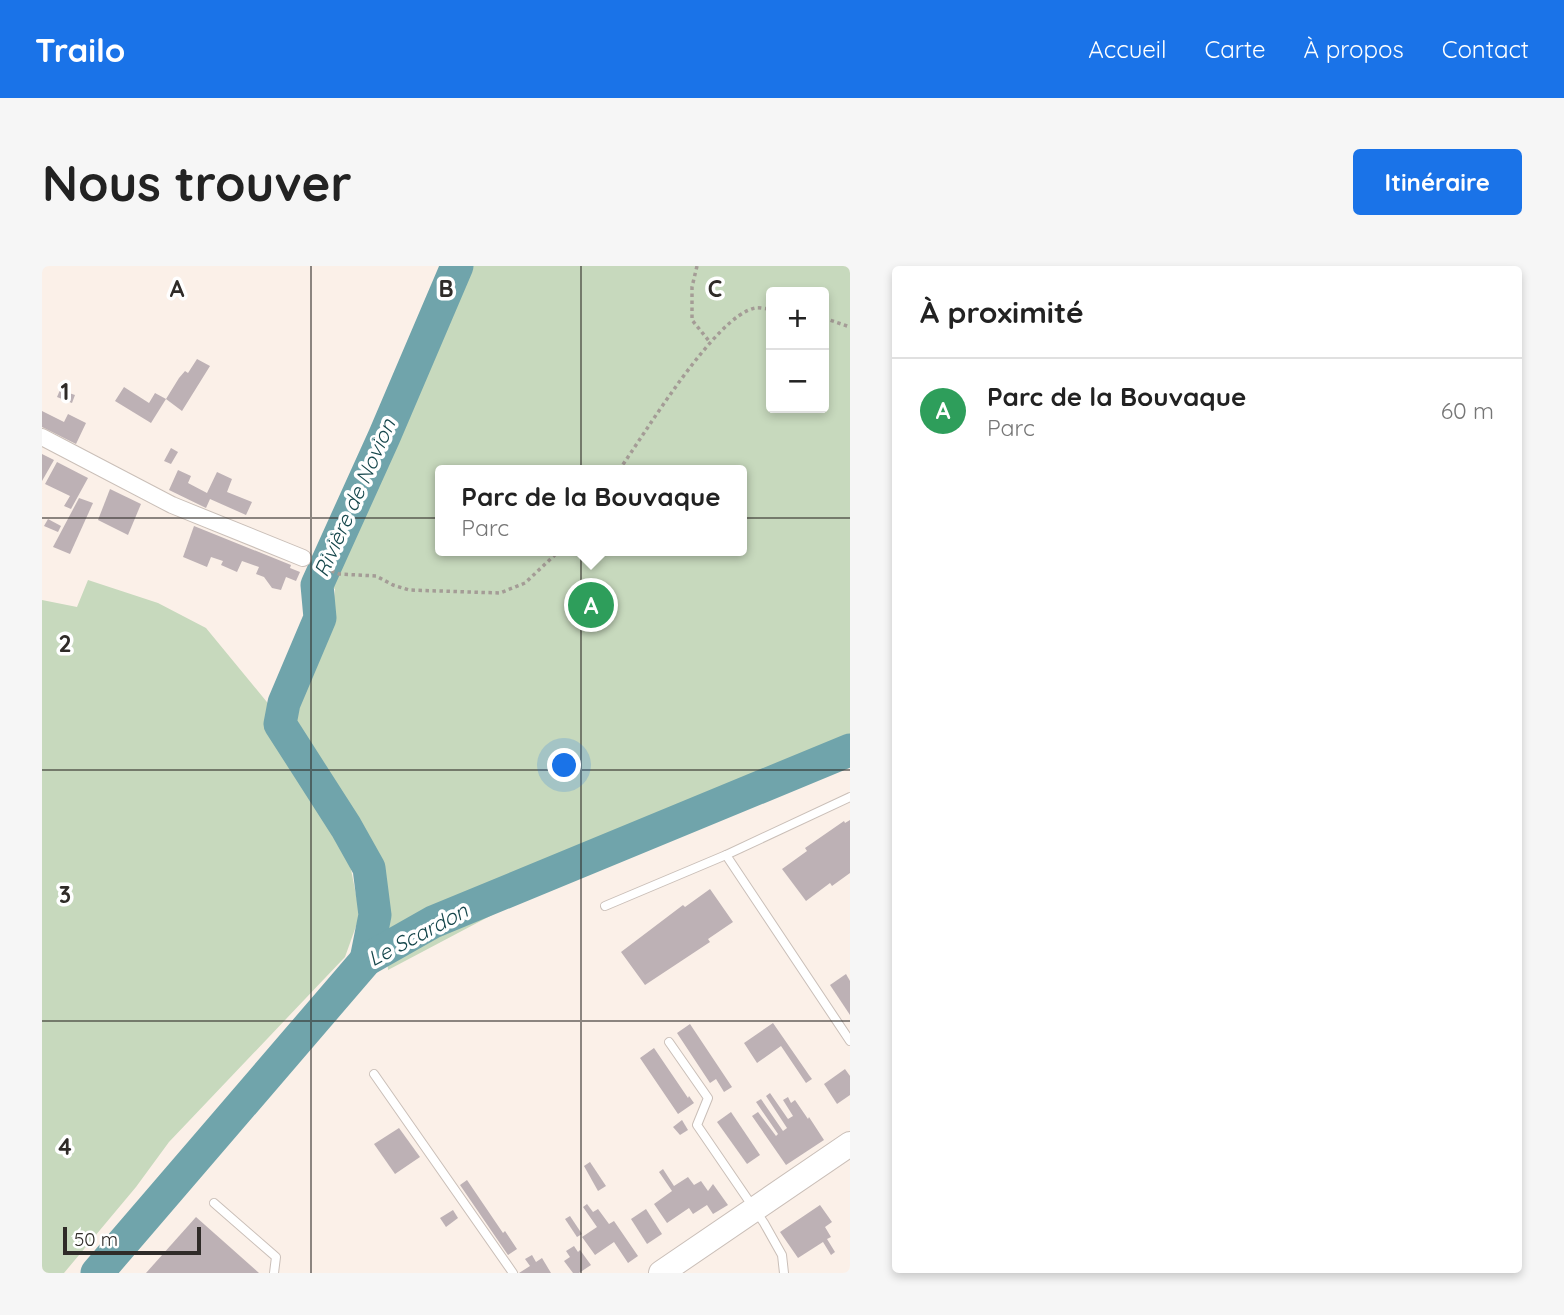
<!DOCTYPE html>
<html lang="fr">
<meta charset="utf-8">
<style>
:root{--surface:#fff;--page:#f6f6f6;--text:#222;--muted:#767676;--line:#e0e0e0;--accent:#1a73e8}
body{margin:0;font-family:Quicksand,sans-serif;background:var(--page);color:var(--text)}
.controls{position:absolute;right:21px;top:21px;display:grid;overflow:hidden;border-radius:7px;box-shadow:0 4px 10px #0003}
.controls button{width:63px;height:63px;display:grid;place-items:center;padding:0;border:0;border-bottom:2px solid var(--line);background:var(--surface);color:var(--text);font:35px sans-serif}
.scale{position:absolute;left:21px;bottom:18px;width:138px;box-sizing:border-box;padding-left:7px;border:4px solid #2f2b28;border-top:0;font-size:19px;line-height:24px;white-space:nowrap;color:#2f2b28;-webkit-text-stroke:5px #fff;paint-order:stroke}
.you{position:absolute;left:523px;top:500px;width:24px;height:24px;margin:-18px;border:5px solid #fff;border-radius:50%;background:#1a73e8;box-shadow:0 0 0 10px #1a73e833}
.badge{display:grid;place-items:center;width:46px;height:46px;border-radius:50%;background:var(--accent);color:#fff;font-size:23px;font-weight:700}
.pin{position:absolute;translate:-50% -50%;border:4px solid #fff;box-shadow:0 2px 7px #0006}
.popup{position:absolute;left:393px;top:199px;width:312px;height:91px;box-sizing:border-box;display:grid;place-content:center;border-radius:7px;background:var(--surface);filter:drop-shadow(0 2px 5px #0005);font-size:23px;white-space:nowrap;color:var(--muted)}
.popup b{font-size:26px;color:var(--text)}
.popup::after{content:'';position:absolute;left:50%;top:100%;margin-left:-14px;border:14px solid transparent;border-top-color:var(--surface)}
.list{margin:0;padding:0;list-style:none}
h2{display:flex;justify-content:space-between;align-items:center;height:91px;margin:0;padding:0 28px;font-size:30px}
h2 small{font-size:23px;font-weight:400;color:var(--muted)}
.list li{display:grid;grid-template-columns:46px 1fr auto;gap:21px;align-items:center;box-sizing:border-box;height:105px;padding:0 28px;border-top:2px solid var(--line)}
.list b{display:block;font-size:26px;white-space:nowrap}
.list p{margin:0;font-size:23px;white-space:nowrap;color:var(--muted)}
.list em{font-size:23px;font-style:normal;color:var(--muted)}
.map{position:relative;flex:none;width:808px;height:1007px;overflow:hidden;border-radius:7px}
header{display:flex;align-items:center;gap:42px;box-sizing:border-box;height:98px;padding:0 35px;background:var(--accent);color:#fff}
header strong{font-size:33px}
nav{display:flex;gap:38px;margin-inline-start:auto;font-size:24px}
.intro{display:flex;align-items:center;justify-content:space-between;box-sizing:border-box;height:168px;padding:0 42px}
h1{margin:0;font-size:49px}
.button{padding:18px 32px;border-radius:7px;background:var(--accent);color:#fff;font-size:24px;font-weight:700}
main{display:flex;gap:42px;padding:0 42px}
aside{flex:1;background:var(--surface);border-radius:7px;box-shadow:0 4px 10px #0003}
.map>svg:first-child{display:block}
.green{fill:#c7d9bd;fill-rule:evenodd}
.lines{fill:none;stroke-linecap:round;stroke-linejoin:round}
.river{stroke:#70a4ab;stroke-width:33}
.building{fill:#bdb1b5}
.lane-casing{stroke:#cabfb8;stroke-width:10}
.street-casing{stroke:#cabfb8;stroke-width:18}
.primary-casing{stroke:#cabfb8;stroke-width:26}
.path{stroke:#a49c96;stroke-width:3.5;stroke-dasharray:3.5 3.5;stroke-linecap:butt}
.lane{stroke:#fff;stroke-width:8}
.street{stroke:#fff;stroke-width:16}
.primary{stroke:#fff;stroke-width:24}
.grid{fill:none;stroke:#2f2b28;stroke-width:2;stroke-opacity:0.55}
.labels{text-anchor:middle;stroke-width:7;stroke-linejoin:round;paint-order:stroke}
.water-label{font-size:21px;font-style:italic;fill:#16474c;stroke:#fff}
.grid-label{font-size:23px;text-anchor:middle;font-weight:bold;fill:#2f2b28;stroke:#fff;stroke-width:7;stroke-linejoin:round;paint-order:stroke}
</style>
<header>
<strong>Trailo</strong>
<nav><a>Accueil</a><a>Carte</a><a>À propos</a><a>Contact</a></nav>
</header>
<div class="intro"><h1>Nous trouver</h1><a class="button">Itinéraire</a></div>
<main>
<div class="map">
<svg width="808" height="1007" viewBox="0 0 808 1007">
<rect width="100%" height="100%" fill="#fbf0e8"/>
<!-- green -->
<g class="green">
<path d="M 405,0 L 808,0 L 808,497 L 469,639 L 346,704 L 337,598 L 249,445 L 289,356 L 293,323 L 271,309 ZM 729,26 L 782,26 L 782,142 L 729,142 ZM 700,204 L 700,285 L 398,285 L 398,204 Z"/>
<path d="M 46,314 L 116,337 L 164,362 L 229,441 L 241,491 L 306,588 L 318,649 L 303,691 L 127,876 L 94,921 L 22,1007 L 0,1007 L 0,334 L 35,341 Z"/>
</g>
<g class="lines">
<!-- river -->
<g class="river">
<path d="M 324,694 L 333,649 L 327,602 L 304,561 L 238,458 L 242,437 L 278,352 L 275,319 L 342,171 L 415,0"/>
<path d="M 55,1007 L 324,694 L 391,656 L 808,484"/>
</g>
</g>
<!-- building -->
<g class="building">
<path d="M 155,93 L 168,100 L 140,145 L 124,133 L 137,112 L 143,105 L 146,107 Z"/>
<path d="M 82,121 L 107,137 L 113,127 L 124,133 L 109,157 L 73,135 Z"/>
<path d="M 18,124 L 33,129 L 30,137 L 15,131 Z"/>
<path d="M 0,145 L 22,156 L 26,148 L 44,157 L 34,178 L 0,161 Z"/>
<path d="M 129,182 L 136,186 L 129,198 L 122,195 Z"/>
<path d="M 0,188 L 12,194 L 0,215 Z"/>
<path d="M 15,196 L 46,212 L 29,243 L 22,240 L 28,230 L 3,218 Z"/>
<path d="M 136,204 L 149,210 L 146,217 L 165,227 L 175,206 L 190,213 L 185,226 L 210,236 L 204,249 L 168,233 L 164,242 L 127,224 Z"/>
<path d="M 68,223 L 99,238 L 86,269 L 56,254 Z"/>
<path d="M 37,232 L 51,237 L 28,288 L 11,281 Z"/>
<path d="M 6,253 L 19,260 L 16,266 L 2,260 Z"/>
<path d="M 152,260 L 249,299 L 248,302 L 258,306 L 254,315 L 244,311 L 239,324 L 230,322 L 222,311 L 214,308 L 217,301 L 200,295 L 195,306 L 179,299 L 181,295 L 169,291 L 165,301 L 141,291 Z"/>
<path d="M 808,554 L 808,607 L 790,620 L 788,617 L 764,635 L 740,603 L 765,585 L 763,582 L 802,555 L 803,557 Z"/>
<path d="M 668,623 L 691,656 L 666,673 L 668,676 L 603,719 L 579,686 L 641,639 L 643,641 Z"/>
<path d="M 804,708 L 808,715 L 808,749 L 788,719 Z"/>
<path d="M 731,757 L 767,809 L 770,813 L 764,817 L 739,780 L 715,797 L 702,777 Z"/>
<path d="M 648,758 L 690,821 L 682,826 L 674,813 L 668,817 L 635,767 Z"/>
<path d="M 612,782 L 646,832 L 647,830 L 652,837 L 636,848 L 598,792 Z"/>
<path d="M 803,803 L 808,810 L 808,829 L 795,838 L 782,818 Z"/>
<path d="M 728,827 L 746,853 L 751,850 L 741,834 L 746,831 L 749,837 L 753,834 L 766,853 L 767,851 L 782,874 L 744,899 L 710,850 L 716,846 L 734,870 L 736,868 L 714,836 L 719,833 L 741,865 L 745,862 L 724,830 Z"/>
<path d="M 689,846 L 718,889 L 705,898 L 675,856 Z"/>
<path d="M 640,854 L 646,864 L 638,869 L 631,861 Z"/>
<path d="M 357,862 L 378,891 L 353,908 L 332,878 Z"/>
<path d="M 548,896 L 564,920 L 556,925 L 542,900 Z"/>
<path d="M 621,903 L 632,920 L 646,911 L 652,919 L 659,915 L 666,925 L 671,918 L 686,939 L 671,948 L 665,939 L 651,948 L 647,942 L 625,957 L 612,938 L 630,925 L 617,906 Z"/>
<path d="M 425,914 L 461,967 L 463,965 L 475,983 L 466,989 L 418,919 Z"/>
<path d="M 545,938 L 551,946 L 556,943 L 567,958 L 572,955 L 596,990 L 586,997 L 572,976 L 553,989 L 540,971 L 555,961 L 541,941 Z"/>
<path d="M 778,939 L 790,956 L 783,961 L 789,971 L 785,973 L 793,986 L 789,989 L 781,976 L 756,992 L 738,966 Z"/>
<path d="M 604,943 L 620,968 L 605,978 L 589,953 Z"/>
<path d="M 411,944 L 416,952 L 404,961 L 398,952 Z"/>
<path d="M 528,950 L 540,968 L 535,971 L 523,953 Z"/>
<path d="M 154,951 L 217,1007 L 104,1007 Z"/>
<path d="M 532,980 L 536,986 L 538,984 L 549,999 L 537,1007 L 531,1007 L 522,995 L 528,991 L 524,985 Z"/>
<path d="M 490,989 L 494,996 L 500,992 L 509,1007 L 477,1007 L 488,1000 L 483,993 Z"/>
</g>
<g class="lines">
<!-- lane casing -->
<g class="lane-casing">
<g id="lane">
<path d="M 808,531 L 684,589 L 808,775"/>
<path d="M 563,640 L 684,589"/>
<path d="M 627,776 L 666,832 L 655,859 L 722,957 L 740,989 L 742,1007"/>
<path d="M 332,808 L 471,1007"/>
<path d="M 172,937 L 234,991 L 232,1007"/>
</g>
</g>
<!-- street casing -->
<g class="street-casing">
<path id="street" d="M 0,171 L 130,239 L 261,292"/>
</g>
<!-- primary casing -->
<g class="primary-casing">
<path id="primary" d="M 619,1007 L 808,878"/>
</g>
<!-- path -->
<g class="path">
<path d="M 655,0 L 650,21 L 650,54 L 667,75"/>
<path d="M 782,52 L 808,61"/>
<path d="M 577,204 C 603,168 673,50 713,42 C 717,41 724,43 729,43"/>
<path d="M 276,300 L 297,308 L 334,310 L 351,319 L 367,324 L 458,327 L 483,317 L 517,285"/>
</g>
<!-- lane -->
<use href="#lane" class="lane"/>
<!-- street -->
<use href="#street" class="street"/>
<!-- primary -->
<use href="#primary" class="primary"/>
</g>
<!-- grid -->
<path class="grid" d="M 269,0 L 269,1007M 539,0 L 539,1007M 0,252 L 808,252M 0,504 L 808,504M 0,755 L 808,755"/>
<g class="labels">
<!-- water labels -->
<g class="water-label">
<text transform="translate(313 232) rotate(-66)" y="7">Rivière de Novion</text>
<text transform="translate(376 669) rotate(-28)" y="7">Le Scardon</text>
</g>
</g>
<g class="grid-label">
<text x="135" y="31">A</text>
<text x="404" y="31">B</text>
<text x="673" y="31">C</text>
<text x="23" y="134">1</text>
<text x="23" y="386">2</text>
<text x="23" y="637">3</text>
<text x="23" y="889">4</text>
</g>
</svg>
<div class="controls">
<button>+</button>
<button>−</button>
</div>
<div class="scale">50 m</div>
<div class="you"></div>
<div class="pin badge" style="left:549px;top:339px;background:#2e9e5b">A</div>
<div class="popup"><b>Parc de la Bouvaque</b>Parc</div>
</div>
<aside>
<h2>À proximité<small></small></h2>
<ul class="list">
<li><span class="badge" style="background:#2e9e5b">A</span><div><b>Parc de la Bouvaque</b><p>Parc</p></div><em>60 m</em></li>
</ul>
</aside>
</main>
